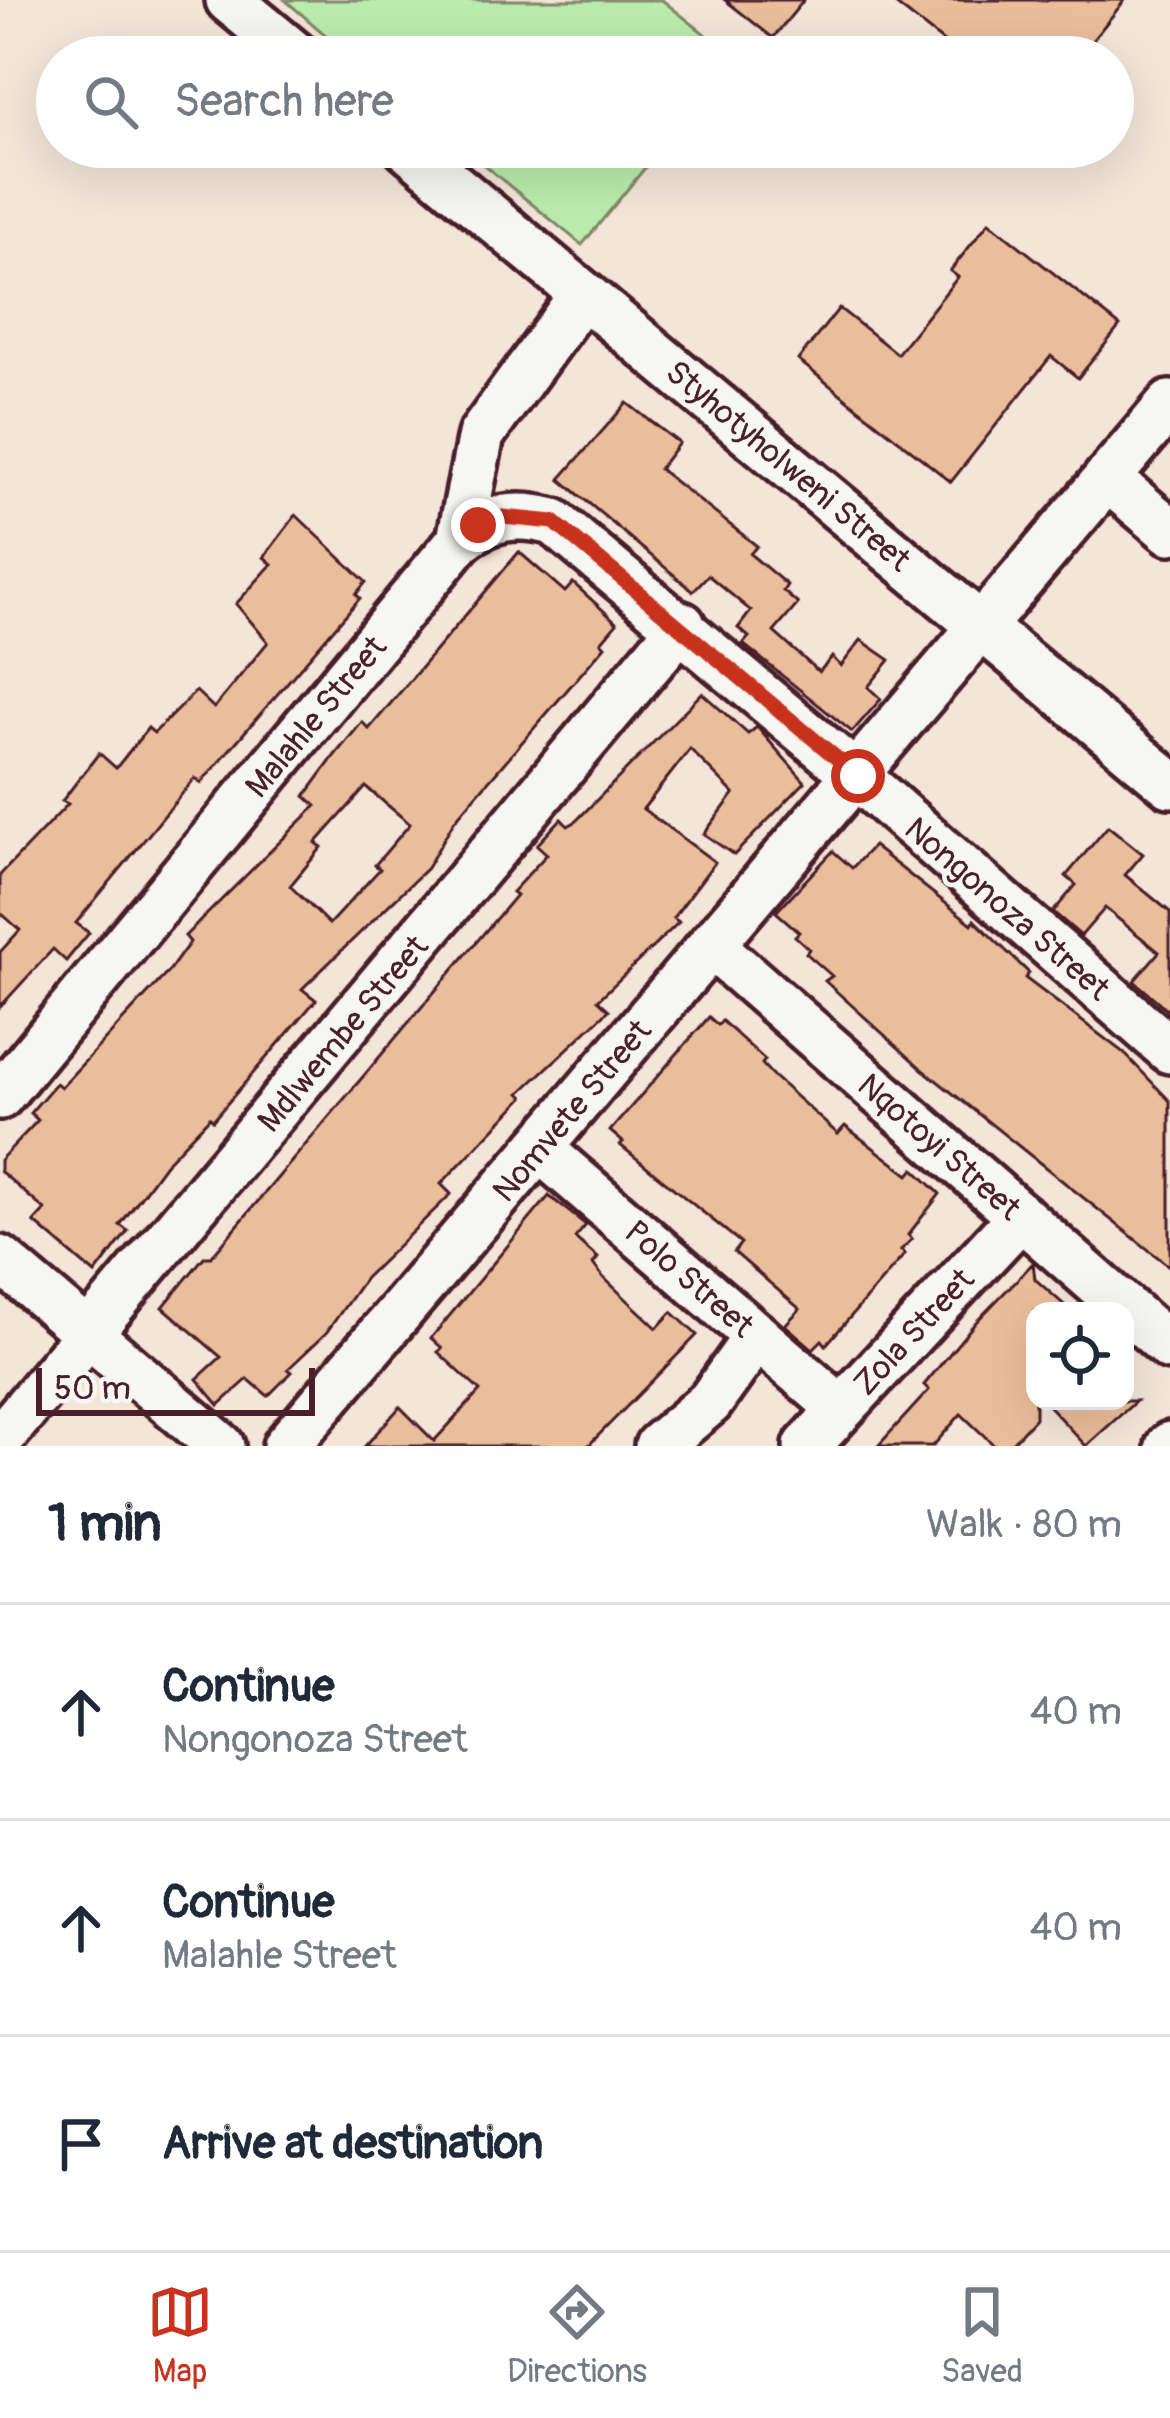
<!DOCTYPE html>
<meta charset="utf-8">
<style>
:root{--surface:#fff;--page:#f6f6f7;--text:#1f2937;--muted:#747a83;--line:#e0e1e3;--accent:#c8321e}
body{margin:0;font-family:Pangolin,sans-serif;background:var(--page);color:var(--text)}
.controls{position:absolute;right:36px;bottom:36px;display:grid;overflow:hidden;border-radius:24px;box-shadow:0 12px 48px #0002}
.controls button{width:108px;height:108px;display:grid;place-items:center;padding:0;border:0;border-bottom:3px solid var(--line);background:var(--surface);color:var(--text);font:60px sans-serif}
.scale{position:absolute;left:36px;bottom:30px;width:279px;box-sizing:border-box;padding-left:12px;border:6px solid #4a1f2b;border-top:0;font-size:33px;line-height:42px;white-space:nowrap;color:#4a1f2b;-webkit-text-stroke:9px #f6f6f2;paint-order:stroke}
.stop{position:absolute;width:36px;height:36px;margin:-27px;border:9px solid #c8321e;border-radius:50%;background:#fff}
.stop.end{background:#c8321e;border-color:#fff;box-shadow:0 3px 12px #0008}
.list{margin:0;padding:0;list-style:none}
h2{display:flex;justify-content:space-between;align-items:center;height:156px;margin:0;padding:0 48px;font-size:51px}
h2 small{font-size:39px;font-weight:400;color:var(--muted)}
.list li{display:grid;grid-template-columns:78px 1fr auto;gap:36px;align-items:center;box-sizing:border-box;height:216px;padding:0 48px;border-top:3px solid var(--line)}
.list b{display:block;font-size:45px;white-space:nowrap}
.list p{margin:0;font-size:39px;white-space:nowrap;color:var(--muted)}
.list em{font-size:39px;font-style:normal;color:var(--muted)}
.icon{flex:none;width:66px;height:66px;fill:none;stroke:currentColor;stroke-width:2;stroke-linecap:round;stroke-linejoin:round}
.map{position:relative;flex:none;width:1170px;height:1446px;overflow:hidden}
.search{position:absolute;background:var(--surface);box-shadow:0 12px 48px #0002;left:36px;right:36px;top:36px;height:132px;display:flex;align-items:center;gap:30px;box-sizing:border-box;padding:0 42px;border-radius:66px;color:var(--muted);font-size:45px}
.sheet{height:804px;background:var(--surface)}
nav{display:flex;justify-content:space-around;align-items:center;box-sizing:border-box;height:168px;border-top:3px solid var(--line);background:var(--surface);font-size:33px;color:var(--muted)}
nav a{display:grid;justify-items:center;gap:6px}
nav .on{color:var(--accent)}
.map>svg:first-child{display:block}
.green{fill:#baedad;stroke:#82866c;stroke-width:3}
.building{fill:#ebbe9b;stroke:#4a1f2b;stroke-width:3;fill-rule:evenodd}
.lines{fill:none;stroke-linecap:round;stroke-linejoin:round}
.minor-casing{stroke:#4a1f2b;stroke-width:54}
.minor{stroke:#f6f6f2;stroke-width:45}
.route{stroke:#c8321e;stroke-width:15}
.labels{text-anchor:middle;stroke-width:9;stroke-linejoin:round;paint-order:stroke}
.street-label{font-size:33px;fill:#4a1f2b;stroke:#f6f6f2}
</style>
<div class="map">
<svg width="1170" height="1446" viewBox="0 0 1170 1446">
<rect width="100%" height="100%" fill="#f3e5d8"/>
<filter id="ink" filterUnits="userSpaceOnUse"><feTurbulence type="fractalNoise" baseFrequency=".00833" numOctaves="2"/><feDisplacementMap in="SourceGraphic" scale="24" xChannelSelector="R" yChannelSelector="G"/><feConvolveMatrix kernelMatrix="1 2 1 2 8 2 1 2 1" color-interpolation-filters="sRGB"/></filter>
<g filter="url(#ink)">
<!-- green -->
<g class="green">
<path d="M 285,0 L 662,0 L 734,57 L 351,57 Z"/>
<path d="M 462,147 L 662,147 L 582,245 Z"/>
</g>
<!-- building -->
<g class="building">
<path d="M 725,0 L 804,0 L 773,38 Z"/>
<path d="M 890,0 L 1125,0 L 1079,57 L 963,57 Z"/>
<path d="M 989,222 L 1120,326 L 1078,378 L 1051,356 L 951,482 L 798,360 L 839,308 L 897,354 L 958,277 L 950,271 Z"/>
<path d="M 627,403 L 679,443 L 659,469 L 757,546 L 750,554 L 787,585 L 783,591 L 798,604 L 774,632 L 819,672 L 832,657 L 841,666 L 861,640 L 890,660 L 868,687 L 881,699 L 852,732 L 743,644 L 749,637 L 738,628 L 751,611 L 708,575 L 693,591 L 560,479 Z"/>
<path d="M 296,515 L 366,582 L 356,594 L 360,598 L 201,783 L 195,778 L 76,923 L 89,933 L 66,961 L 53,949 L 0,1007 L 0,952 L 20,930 L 0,912 L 0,875 L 68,804 L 62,801 L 99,753 L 116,768 L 148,728 L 154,733 L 196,691 L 214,708 L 268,642 L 236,604 L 272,564 L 264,557 Z"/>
<path d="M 519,552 L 565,592 L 573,583 L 617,623 L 601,642 L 605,646 L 454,821 L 427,868 L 302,989 L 316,1000 L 213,1120 L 210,1117 L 164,1165 L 120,1225 L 128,1231 L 95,1274 L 34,1222 L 45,1210 L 0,1171 L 0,1160 L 38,1120 L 30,1113 L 56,1083 L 61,1087 L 169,971 L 190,942 L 185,936 L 316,806 L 305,796 L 335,755 L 362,722 L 369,729 ZM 366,787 L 410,824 L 375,865 L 380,869 L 329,924 L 290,886 L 322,847 L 316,843 Z"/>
<path d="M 702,693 L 748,734 L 757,727 L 805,782 L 734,855 L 704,834 L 734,794 L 690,749 L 643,809 L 715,862 L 673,918 L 679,922 L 598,1000 L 609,1010 L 520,1093 L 524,1097 L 441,1184 L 451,1194 L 365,1278 L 326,1333 L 288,1369 L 292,1372 L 268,1396 L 248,1379 L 219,1405 L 197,1379 L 221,1357 L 163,1307 L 204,1257 L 211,1257 L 516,895 L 512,892 L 547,854 L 537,845 L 561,819 L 568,826 L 575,822 Z"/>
<path d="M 1108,826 L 1143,854 L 1125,875 L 1170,912 L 1170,1012 L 1134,981 L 1159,952 L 1105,908 L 1081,936 L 1053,912 L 1076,885 L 1066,876 Z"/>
<path d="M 873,846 L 972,924 L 974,920 L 1029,973 L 1025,978 L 1124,1053 L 1170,1101 L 1170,1267 L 921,1068 L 825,981 L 832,976 L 806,953 L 809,949 L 795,936 L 799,932 L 776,912 L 833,851 L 852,868 Z"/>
<path d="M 709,1017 L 718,1025 L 722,1021 L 765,1060 L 762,1064 L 773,1076 L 838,1134 L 845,1126 L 909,1175 L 914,1169 L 940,1194 L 908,1235 L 912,1239 L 901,1250 L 905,1254 L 826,1345 L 822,1340 L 813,1349 L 785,1325 L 800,1309 L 734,1252 L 741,1243 L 620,1145 L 623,1142 L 610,1131 Z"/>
<path d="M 549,1196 L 586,1225 L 575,1238 L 598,1258 L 593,1264 L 603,1277 L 657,1328 L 672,1312 L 697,1335 L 588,1446 L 365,1446 L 400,1407 L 434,1441 L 480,1391 L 438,1352 L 442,1348 L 431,1338 Z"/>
<path d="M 1033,1263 L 1035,1279 L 1071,1311 L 1035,1311 L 1035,1418 L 1009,1446 L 995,1446 L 961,1414 L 933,1446 L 878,1446 L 929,1390 L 924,1385 L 975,1323 Z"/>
<path d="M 1044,1401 L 1136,1401 L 1086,1446 Z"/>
</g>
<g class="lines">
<!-- minor casing -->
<g class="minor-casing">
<g id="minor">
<path d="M 229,0 L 298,57"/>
<path d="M 407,147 L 1170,784"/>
<path d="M 1107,478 L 1170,531"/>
<path d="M 460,540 L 481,435 L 583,294"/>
<path d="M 711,945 L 1170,1347"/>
<path d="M 0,1096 L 460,540 C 489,516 517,512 554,522 L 858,777 L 1170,1050"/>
<path d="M 539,1148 L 840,1408"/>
<path d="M 0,1259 L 221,1446"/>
<path d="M 0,1439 L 682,625"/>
<path d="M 286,1446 L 1170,404"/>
<path d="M 658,1446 L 710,1402 L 757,1336"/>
<path d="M 807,1446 L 1021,1216"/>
<path d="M 1169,1446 L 1170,1445"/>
</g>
</g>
<!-- minor -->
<use href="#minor" class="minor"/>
</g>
</g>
<g class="lines" filter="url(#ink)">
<!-- route -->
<path class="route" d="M 478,525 L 503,517 L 554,522 L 858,776"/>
</g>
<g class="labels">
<!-- street labels -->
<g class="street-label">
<text transform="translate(789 465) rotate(40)" y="12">Styhotyholweni Street</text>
<text transform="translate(315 716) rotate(-50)" y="12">Malahle Street</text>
<text transform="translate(1008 908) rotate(41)" y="12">Nongonoza Street</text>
<text transform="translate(342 1033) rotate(-50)" y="12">Mdlwembe Street</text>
<text transform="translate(571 1110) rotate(-50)" y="12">Nomvete Street</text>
<text transform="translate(940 1146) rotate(41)" y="12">Nqotoyi Street</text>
<text transform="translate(690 1278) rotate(41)" y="12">Polo Street</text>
<text transform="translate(913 1331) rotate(-47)" y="12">Zola Street</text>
</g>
</g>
</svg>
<div class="controls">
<button><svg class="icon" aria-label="locate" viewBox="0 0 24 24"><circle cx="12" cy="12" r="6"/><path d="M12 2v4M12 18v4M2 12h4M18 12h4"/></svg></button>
</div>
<div class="scale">50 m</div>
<div class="stop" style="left:858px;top:776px"></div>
<div class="stop end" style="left:478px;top:525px"></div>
<div class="search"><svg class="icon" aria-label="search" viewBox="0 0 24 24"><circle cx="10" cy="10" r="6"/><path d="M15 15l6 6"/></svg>Search here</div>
</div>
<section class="sheet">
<h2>1 min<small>Walk · 80 m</small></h2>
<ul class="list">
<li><svg class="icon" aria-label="ahead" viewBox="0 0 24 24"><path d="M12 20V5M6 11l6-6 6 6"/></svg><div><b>Continue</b><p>Nongonoza Street</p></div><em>40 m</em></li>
<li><svg class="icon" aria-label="ahead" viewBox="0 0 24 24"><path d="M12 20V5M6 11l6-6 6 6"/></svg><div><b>Continue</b><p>Malahle Street</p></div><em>40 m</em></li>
<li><svg class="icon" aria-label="arrive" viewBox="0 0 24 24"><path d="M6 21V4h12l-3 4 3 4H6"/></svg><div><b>Arrive at destination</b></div></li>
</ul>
</section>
<nav>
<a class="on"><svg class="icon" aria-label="map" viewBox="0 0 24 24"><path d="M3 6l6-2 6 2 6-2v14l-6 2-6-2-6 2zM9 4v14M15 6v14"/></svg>Map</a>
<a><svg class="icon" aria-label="directions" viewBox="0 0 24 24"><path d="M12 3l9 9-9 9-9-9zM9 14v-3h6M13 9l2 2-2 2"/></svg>Directions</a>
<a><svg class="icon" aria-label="saved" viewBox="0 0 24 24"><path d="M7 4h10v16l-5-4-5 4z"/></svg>Saved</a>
</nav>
